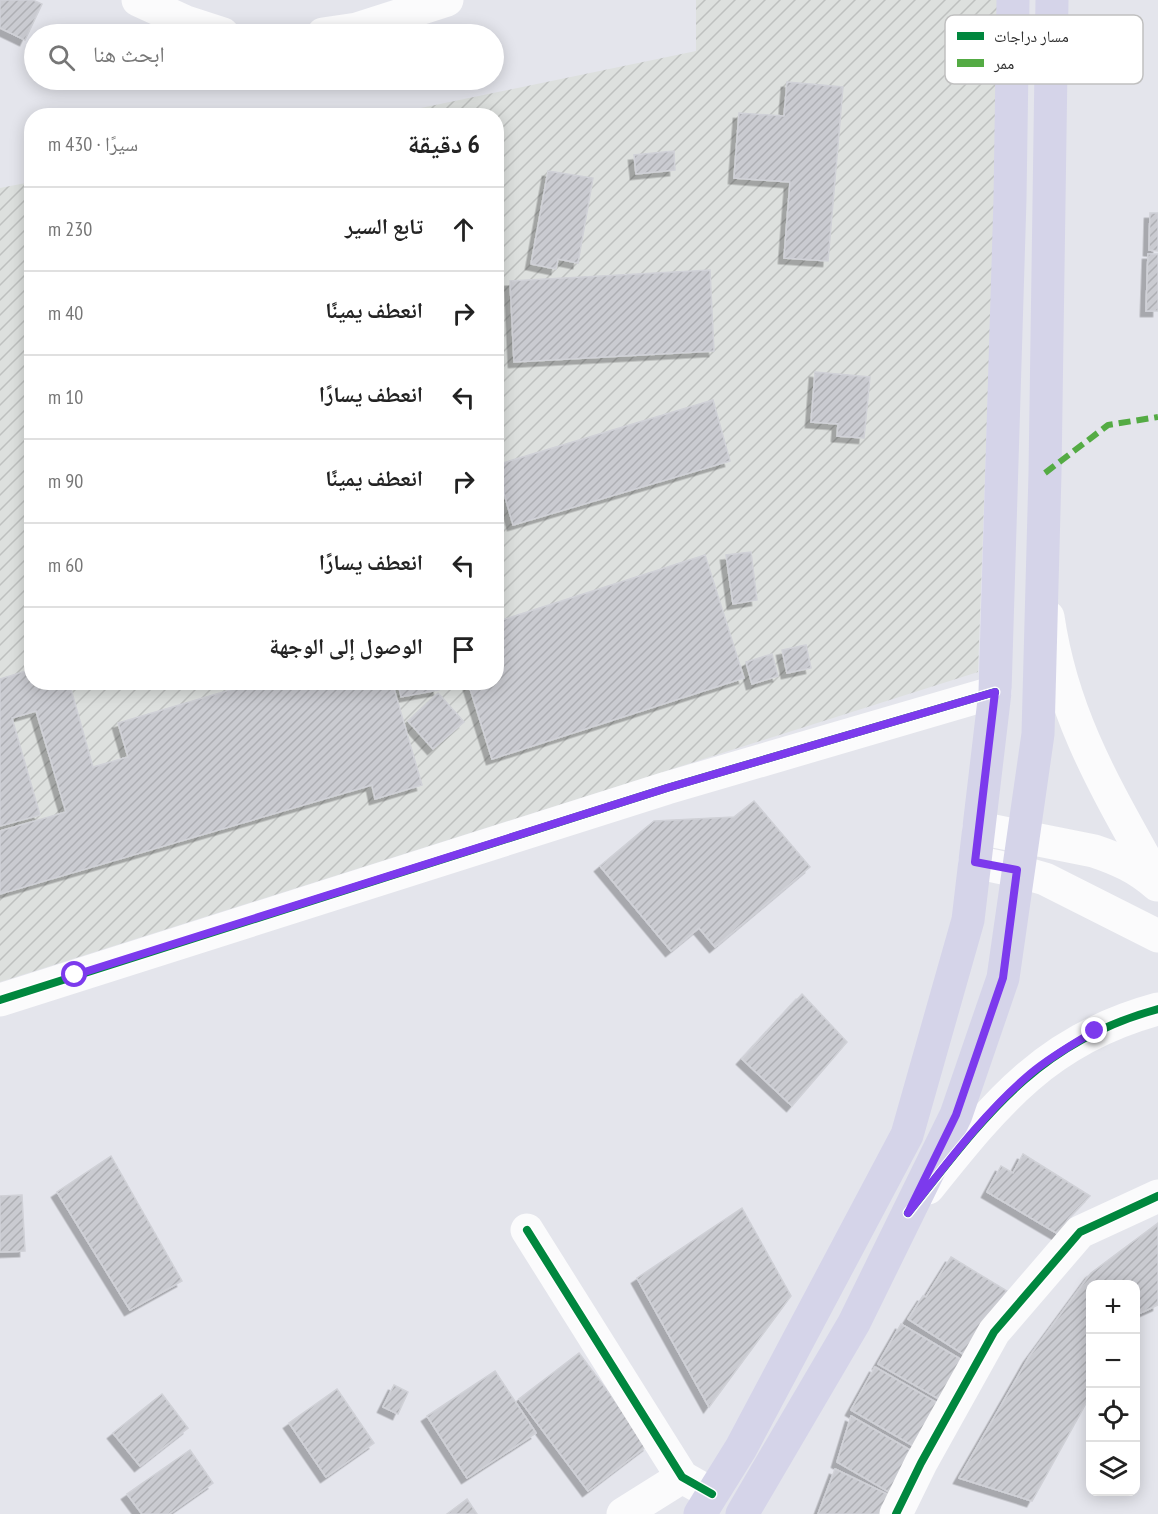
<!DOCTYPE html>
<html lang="ar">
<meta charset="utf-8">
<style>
:root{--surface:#fff;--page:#f6f6f6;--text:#222;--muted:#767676;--line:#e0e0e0}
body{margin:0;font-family:"PT Sans Narrow","Noto Naskh Arabic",sans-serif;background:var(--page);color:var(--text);direction:rtl}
.controls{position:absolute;right:18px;bottom:18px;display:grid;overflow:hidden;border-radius:12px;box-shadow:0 3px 15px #0003}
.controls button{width:54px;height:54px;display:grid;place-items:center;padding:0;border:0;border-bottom:2px solid var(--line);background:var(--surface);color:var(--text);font:30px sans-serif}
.stop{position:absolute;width:18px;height:18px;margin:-14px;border:4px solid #7c3aed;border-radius:50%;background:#fff}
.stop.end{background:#7c3aed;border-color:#fff;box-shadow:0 2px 6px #0008}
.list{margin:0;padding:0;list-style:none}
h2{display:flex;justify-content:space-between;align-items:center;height:78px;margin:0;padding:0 24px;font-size:26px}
h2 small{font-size:20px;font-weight:400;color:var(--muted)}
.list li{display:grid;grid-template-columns:39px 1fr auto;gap:18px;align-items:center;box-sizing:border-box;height:84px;padding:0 24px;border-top:2px solid var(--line)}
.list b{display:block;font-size:22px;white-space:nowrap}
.list em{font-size:20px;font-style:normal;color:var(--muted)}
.icon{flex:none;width:33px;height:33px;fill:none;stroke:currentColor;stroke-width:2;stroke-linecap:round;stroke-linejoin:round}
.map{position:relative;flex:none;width:1158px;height:1514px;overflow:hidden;direction:ltr}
.search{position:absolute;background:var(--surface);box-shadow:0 3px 15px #0003;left:24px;top:24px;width:480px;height:66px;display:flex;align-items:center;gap:15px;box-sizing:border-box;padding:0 21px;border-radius:33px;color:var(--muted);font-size:22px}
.panel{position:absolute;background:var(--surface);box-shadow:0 3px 15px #0003;left:24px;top:108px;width:480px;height:582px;border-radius:24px;direction:rtl}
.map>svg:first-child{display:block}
.industrial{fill:url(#industrial-furrows)}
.building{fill:url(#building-hatch);stroke:#d0d1d7;stroke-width:1.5;filter:url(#shadow)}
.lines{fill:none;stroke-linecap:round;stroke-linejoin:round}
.street{stroke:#fbfbfc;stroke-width:33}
.primary{stroke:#d5d4e9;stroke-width:33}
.quiet{stroke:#54ab44;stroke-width:6;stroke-dasharray:12 6;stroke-linecap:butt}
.cycleway-casing{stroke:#fff;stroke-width:11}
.cycleway{stroke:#00873e;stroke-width:8}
.route{stroke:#7c3aed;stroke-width:8}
.key{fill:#fff;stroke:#c0c0c0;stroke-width:1.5}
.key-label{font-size:16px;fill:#2e2e2e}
</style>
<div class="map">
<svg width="1158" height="1514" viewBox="0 0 1158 1514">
<defs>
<pattern id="industrial-furrows" width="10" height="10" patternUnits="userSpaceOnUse" patternTransform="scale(1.5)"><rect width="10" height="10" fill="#dde0de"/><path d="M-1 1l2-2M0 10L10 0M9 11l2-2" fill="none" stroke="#bec0bf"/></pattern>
<pattern id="building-hatch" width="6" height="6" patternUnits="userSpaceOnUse" patternTransform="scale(1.5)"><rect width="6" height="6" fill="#cacbd1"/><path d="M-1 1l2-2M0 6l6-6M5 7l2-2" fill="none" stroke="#aeafb4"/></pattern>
<filter id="shadow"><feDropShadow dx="-5.5" dy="5.5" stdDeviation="0" flood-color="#0004"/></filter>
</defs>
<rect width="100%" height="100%" fill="#e4e5ec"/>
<!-- industrial -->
<path class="industrial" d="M 696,0 L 1002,0 L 978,672 L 0,982 L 0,188 L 31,182 L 32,682 L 496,682 L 496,116 L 387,115 L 696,51 Z"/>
<!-- building -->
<g class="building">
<path d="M 0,0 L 33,0 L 42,4 L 25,40 L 0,28 Z"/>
<path d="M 787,82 L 843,87 L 828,261 L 784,258 L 790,182 L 734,178 L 739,113 L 784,116 Z"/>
<path d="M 674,151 L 675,170 L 636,174 L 634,155 Z"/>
<path d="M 548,171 L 593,178 L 578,263 L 558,259 L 556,269 L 531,264 Z"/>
<path d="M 1150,213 L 1158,213 L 1158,251 L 1149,250 Z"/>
<path d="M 1148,254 L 1158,254 L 1158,311 L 1146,311 Z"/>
<path d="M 710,270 L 714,351 L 514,362 L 510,281 Z"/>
<path d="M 815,372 L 870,377 L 864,438 L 837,436 L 838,424 L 811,422 Z"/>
<path d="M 713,400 L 730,461 L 513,525 L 496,465 Z"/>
<path d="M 751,552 L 757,600 L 733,604 L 726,555 Z"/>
<path d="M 705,555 L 744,678 L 492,759 L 468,682 L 496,682 L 496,622 Z"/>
<path d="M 806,645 L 811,668 L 787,673 L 782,650 Z"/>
<path d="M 772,654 L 778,676 L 752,684 L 746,662 Z"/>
<path d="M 32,669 L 32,682 L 69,682 L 93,767 L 128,757 L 118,723 L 257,682 L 392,682 L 422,785 L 375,799 L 372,785 L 0,894 L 0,831 L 66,812 L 36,711 L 12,718 L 40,815 L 0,826 L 0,679 Z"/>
<path d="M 398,682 L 437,682 L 439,690 L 401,697 Z"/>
<path d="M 438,693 L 464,722 L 433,749 L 408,721 Z"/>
<path d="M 754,801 L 810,867 L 715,947 L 699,928 L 671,951 L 600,866 L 654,821 L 734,817 Z"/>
<path d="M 802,994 L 847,1042 L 792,1106 L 742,1059 Z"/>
<path d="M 1023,1154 L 1090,1196 L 1069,1218 L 1058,1234 L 987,1192 L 1001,1166 L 1013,1173 Z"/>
<path d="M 111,1156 L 182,1281 L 130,1310 L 57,1192 Z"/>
<path d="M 22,1195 L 25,1251 L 0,1252 L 0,1196 Z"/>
<path d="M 742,1208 L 791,1296 L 709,1407 L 637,1278 Z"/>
<path d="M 1158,1223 L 1158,1305 L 1136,1315 L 1136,1284 L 1090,1284 L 1090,1396 L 1032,1501 L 959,1478 L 1029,1357 L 1091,1273 Z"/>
<path d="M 951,1257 L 1007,1291 L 966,1356 L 908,1319 L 923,1296 L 926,1297 Z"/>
<path d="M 901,1324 L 967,1363 L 944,1402 L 878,1364 Z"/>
<path d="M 579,1353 L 648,1445 L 588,1491 L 519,1399 Z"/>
<path d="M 875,1367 L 946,1408 L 922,1451 L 851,1410 Z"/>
<path d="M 495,1371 L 536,1433 L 467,1478 L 427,1416 Z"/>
<path d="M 394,1385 L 408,1392 L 398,1414 L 383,1407 Z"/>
<path d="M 337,1389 L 374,1443 L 326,1477 L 289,1423 Z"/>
<path d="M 162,1394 L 188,1428 L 140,1466 L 113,1433 Z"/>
<path d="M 851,1416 L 917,1454 L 894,1495 L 837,1462 Z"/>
<path d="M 190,1450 L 213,1483 L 169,1514 L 142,1514 L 127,1494 Z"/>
<path d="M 835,1469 L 889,1495 L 879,1514 L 818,1514 Z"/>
<path d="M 467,1499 L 477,1514 L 447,1514 Z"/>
</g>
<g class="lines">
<!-- street -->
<g class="street">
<path d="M 138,0 L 186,22 L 223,34"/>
<path d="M 323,34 L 357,29 L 447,0"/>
<path d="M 1048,617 C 1063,720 1109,793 1158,882"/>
<path d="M 979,828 L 1094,851 C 1118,859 1138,868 1157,885"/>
<path d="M 975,862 L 1017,871 L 1045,879 L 1158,936"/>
<path d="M 0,1000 L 667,788 L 995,692"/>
<path d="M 928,1188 C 997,1102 1047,1039 1158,1009"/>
<path d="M 527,1230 L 682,1477 L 712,1494"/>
<path d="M 623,1514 L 682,1477"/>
<path d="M 896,1514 L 921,1463 L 994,1332 L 1080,1232 L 1158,1196"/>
</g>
<!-- primary -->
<g class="primary">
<path d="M 700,1514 L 741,1448 L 907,1135 L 968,920 L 995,692 L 1010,199 L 1013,0"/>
<path d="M 742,1514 L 854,1323 L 956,1115 L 1003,978 L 1038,734 L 1045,473 L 1052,0"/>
</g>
<!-- quiet -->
<path class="quiet" d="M 1045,473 L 1108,425 L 1158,417"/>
<!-- cycleway casing -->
<g class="cycleway-casing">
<g id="cycleway">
<path d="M 0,1000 L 667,788 L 995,692"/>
<path d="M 908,1213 C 983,1119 1036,1042 1158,1009"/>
<path d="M 527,1230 L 682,1477 L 712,1494"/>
<path d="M 896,1514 L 921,1463 L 994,1332 L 1080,1232 L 1158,1196"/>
</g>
</g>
<!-- cycleway -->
<use href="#cycleway" class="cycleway"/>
</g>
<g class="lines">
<!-- route -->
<path class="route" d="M 75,975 L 667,788 L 995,692 L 975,862 L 1017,870 L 1003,978 L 956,1115 L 908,1213 C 946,1165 983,1114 1030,1074 C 1050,1057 1073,1044 1095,1031"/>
</g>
<!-- legend -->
<rect x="945" y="15" width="198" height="69" rx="9" class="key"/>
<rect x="957" y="32" width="27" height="8" fill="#00873e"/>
<rect x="957" y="59" width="27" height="8" fill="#54ab44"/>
<g class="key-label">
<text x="994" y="42">مسار دراجات</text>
<text x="994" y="69">ممر</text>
</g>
</svg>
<div class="controls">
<button>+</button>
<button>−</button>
<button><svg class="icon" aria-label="locate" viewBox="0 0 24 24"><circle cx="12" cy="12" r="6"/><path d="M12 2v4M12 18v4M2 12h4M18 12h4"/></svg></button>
<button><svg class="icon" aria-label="layers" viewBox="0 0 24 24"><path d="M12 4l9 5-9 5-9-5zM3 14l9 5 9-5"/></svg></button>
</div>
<div class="stop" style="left:75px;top:975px"></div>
<div class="stop end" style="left:1095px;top:1031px"></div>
<div class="search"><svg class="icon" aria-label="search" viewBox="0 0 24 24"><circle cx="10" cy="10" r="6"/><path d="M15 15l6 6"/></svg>ابحث هنا</div>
<section class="panel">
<h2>6 دقيقة<small>سيرًا · 430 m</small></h2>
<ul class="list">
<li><svg class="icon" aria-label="ahead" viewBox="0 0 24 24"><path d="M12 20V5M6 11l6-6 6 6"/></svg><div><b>تابع السير</b></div><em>230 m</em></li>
<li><svg class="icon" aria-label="right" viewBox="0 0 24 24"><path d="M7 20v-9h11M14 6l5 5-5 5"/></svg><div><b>انعطف يمينًا</b></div><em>40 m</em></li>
<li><svg class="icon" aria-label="left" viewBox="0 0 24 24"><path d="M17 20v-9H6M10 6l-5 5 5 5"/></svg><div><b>انعطف يسارًا</b></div><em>10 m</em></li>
<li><svg class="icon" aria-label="right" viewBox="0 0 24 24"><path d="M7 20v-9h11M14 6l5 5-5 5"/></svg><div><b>انعطف يمينًا</b></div><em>90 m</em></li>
<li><svg class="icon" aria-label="left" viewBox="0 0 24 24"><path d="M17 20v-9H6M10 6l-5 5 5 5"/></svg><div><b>انعطف يسارًا</b></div><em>60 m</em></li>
<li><svg class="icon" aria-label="arrive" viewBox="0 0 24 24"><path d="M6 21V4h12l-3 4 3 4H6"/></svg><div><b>الوصول إلى الوجهة</b></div></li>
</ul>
</section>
</div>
